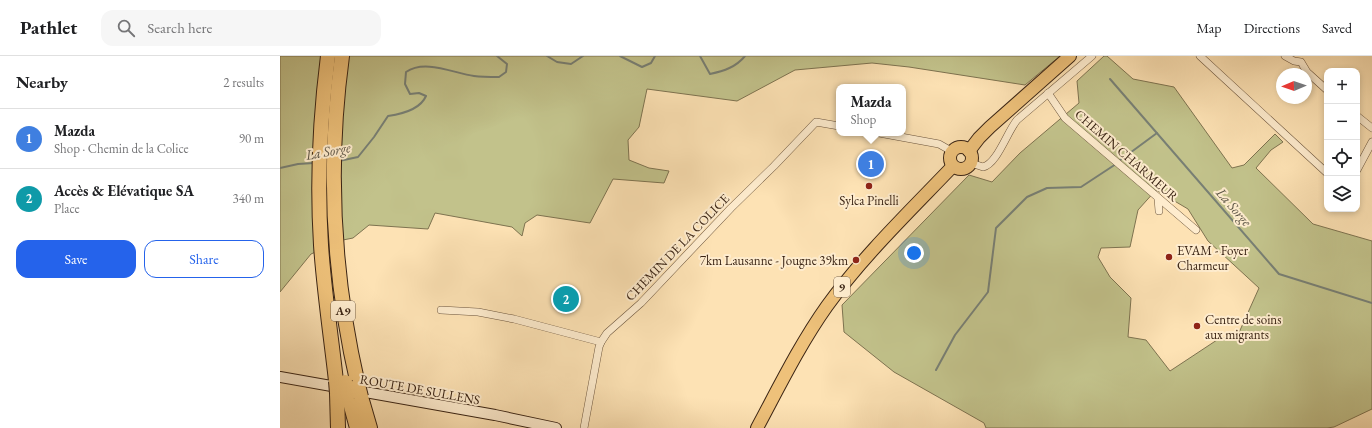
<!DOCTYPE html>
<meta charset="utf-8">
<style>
:root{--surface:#fff;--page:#f6f6f6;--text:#202124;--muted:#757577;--line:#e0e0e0;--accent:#2563eb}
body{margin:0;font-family:"EB Garamond",serif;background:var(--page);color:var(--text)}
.controls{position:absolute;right:12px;top:12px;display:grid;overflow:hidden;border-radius:8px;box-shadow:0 2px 6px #0003}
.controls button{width:36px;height:36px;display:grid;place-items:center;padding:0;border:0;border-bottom:1px solid var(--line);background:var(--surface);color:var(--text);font:20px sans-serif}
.compass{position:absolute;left:996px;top:12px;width:36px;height:36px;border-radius:50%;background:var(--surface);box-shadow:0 2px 6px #0003;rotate:268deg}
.you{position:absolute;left:634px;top:197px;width:14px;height:14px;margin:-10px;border:3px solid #fff;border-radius:50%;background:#1a73e8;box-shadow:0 0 0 6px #1a73e833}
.badge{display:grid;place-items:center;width:26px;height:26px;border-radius:50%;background:var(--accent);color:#fff;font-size:13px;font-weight:700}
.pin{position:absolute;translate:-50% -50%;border:2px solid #fff;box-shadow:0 1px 4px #0006}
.popup{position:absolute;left:556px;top:28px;width:70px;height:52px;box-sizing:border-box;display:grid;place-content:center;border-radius:8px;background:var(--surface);filter:drop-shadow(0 1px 3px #0005);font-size:13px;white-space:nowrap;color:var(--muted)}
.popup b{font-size:15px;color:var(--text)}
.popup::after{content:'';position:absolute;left:50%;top:100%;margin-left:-8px;border:8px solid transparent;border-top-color:var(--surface)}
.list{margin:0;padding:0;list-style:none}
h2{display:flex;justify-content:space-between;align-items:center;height:52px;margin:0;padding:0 16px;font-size:17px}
h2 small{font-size:13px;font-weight:400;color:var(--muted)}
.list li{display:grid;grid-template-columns:26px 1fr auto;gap:12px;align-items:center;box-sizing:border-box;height:60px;padding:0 16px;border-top:1px solid var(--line)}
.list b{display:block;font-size:15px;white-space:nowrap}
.list p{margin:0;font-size:13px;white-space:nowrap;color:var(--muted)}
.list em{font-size:13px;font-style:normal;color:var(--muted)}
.actions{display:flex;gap:8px;padding:12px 16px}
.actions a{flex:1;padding:9px 0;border:1px solid var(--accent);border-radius:12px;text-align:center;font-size:14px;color:var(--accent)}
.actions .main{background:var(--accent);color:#fff}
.icon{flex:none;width:22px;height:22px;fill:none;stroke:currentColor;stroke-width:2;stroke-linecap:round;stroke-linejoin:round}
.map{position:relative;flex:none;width:1092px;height:372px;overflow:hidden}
header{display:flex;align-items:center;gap:24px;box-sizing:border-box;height:56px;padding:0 20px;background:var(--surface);border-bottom:1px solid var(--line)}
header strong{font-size:19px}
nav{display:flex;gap:22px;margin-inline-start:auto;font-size:14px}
.search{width:280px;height:36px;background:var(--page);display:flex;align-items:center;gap:10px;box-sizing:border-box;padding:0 14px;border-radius:12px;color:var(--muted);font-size:15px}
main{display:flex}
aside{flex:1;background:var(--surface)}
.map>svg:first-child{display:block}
.green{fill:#c2c28b;stroke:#7e7350;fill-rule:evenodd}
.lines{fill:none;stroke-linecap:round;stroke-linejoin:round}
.stream{stroke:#787f74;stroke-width:2}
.street-casing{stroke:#6b543c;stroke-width:8}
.secondary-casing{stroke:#3a2414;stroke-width:12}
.primary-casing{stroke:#3a2414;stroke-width:14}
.highway-casing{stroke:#3a2414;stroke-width:16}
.street{stroke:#feecce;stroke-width:7}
.secondary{stroke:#feecce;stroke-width:10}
.primary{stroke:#eec17a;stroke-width:12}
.highway{stroke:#eec17a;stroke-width:14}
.highway-bridge-casing{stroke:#3a2414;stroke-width:16;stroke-linecap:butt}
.highway-bridge{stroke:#eec17a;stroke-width:14}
.poi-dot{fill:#8f2418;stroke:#feecce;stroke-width:1.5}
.labels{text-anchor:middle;stroke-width:4;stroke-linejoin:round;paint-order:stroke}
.shield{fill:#feecce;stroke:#75604c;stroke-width:1}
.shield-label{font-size:12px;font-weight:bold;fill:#3a2414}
.street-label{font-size:13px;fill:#3a2414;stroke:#feecce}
.poi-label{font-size:13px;fill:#3a2414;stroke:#feecce;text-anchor:start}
.water-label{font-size:14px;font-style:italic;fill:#595244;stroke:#feecce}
</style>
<header>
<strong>Pathlet</strong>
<div class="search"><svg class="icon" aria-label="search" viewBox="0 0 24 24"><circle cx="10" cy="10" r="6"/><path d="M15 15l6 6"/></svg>Search here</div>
<nav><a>Map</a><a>Directions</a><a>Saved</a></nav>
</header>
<main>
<aside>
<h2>Nearby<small>2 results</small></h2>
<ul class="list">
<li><span class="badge" style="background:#3f7fe0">1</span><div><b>Mazda</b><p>Shop · Chemin de la Colice</p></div><em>90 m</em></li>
<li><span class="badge" style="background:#0f9aa8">2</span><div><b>Accès &amp; Elévatique SA</b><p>Place</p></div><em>340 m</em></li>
</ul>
<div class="actions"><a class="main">Save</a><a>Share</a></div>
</aside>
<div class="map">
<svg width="1092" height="372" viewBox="0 0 1092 372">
<rect width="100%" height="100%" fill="#fde2b4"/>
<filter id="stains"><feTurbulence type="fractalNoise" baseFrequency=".005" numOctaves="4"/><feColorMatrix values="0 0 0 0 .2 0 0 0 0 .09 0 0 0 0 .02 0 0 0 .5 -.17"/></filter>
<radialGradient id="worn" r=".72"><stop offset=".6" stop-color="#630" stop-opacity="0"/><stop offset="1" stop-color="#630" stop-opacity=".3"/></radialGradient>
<!-- green -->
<g class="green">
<path d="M 0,0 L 780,0 L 745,29 L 629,11 L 592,7 L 515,14 L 457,45 L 367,33 L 359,71 L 348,84 L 349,104 L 369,112 L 389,115 L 384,127 L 333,123 L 310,167 L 257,159 L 245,167 L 242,180 L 232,171 L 155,157 L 148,173 L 89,169 L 73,182 L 63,184 L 31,198 L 0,236 Z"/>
<path d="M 824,0 L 827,0 L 853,23 L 894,31 L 952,112 L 964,109 L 995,78 L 1003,86 L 991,94 L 976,112 L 1033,168 L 1092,185 L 1092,353 L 1054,371 L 1047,372 L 706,372 L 704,367 L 614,316 L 564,276 L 562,249 L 689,119 L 712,126 L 740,97 L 799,47 L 797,25 ZM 876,134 L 908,153 L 928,185 L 979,232 L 957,281 L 940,282 L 890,315 L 866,284 L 848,281 L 851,242 L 830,221 L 818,201 L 821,192 L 850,191 L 858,154 Z"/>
</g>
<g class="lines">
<!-- stream -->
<g class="stream">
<path d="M 267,0 L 277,6 L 291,8 L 303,0"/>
<path d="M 340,0 L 362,11 L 371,7 L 375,0"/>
<path d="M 420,0 L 430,18 C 444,15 456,11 465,0"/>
<path d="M 830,23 L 999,218 L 1092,247"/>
<path d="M 59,105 L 78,101 L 94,81 L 108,60 C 122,58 140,54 146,40 L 139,37 L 130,38 L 125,28 L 126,16 C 145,3 173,17 194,20 C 202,21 211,21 219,21 L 226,16 L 227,8 L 217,0"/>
<path d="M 839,105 L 877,77"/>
<path d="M 0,112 L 18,108 L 34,107"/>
<path d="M 656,314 L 675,279 L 708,236 L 716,172 L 747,141 L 767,132 L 801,131 L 836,108"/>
</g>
<!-- street casing -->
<g class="street-casing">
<g id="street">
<path d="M 920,0 L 1047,117"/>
<path d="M 1005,0 L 1014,5 L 1021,6 L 1027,16 L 1047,34"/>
<path d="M 768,37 L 785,62 L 916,174"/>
<path d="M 1077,60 L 1092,72"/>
<path d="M 599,77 L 659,88 L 673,96"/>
<path d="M 691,107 L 703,111 C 717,108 727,76 737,64 L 812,0"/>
<path d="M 1077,114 L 1092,86"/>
<path d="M 878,142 L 879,155"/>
<path d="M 161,254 L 198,256 L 234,263 L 321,286"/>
<path d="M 304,372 L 319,291 L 321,286 L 327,277 L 361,247 L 451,152 L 494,110 L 536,66 L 559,70"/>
</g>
</g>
<!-- secondary casing -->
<g class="secondary-casing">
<path id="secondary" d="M 0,321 L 215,359 L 276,372"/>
</g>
<!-- primary casing -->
<g class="primary-casing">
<g id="primary">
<circle cx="681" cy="102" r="11"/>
<path d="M 689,95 L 699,82 L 710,71 L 790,0"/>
<path d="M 477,372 C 499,331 520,288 547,250 C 584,199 630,155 673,110"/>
</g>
</g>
<!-- highway casing -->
<g class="highway-casing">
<g id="highway">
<path d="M 48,0 C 40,63 37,126 41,189 C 44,234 51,280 56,325"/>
<path d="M 62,0 C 47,110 53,221 78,329"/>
<path d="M 57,337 L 58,372"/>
<path d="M 68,339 L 77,372"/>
<path d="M 81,341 L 90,372"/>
</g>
</g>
<!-- street -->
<use href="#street" class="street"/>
<!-- secondary -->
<use href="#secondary" class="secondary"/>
<!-- primary -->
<use href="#primary" class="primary"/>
<!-- highway -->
<use href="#highway" class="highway"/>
<!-- highway-bridge casing -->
<g class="highway-bridge-casing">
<g id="highway-bridge">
<path d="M 56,325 L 57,337"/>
<path d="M 65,326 L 68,339"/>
<path d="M 78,329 L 81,341"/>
</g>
</g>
<!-- highway-bridge -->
<use href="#highway-bridge" class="highway-bridge"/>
</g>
<!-- markers -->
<g class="poi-dot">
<circle cx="589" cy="130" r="4"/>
<circle cx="889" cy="201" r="4"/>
<circle cx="576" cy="204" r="4"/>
<circle cx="917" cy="270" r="4"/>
</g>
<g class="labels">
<!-- shield labels -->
<g class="shield">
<rect x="554" y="221" width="16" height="20" rx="3"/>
<rect x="51" y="245" width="24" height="20" rx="3"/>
</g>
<g class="shield-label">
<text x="562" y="235">9</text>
<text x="63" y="259">A9</text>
</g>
<!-- street labels -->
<g class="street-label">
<text transform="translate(847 99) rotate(41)" y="5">CHEMIN CHARMEUR</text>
<text transform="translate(397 191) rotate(-46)" y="5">CHEMIN DE LA COLICE</text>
<text transform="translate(140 333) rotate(10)" y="5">ROUTE DE SULLENS</text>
</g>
<!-- poi labels -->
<g class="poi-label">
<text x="589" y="149" text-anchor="middle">Sylca Pinelli</text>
<text x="897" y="199">EVAM - Foyer<tspan x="897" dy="15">Charmeur</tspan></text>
<text x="568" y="209" text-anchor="end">7km Lausanne - Jougne 39km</text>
<text x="925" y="268">Centre de soins<tspan x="925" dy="15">aux migrants</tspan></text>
</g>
<!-- water labels -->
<g class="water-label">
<text transform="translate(48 95) rotate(-10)" y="5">La Sorge</text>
<text transform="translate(954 151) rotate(49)" y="5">La Sorge</text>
</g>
</g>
<rect width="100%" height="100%" filter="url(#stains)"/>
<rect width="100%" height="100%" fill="url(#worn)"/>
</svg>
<div class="controls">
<button>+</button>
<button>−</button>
<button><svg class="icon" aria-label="locate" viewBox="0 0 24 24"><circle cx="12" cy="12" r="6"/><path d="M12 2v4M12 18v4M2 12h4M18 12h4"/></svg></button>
<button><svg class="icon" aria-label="layers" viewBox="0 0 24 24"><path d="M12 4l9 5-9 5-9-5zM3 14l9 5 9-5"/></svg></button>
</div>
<svg class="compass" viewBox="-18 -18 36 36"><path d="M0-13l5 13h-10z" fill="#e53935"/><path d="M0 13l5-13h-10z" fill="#757577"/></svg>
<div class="you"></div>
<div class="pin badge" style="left:591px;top:108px;background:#3f7fe0">1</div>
<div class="popup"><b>Mazda</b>Shop</div>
<div class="pin badge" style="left:286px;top:243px;background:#0f9aa8">2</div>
</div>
</main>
